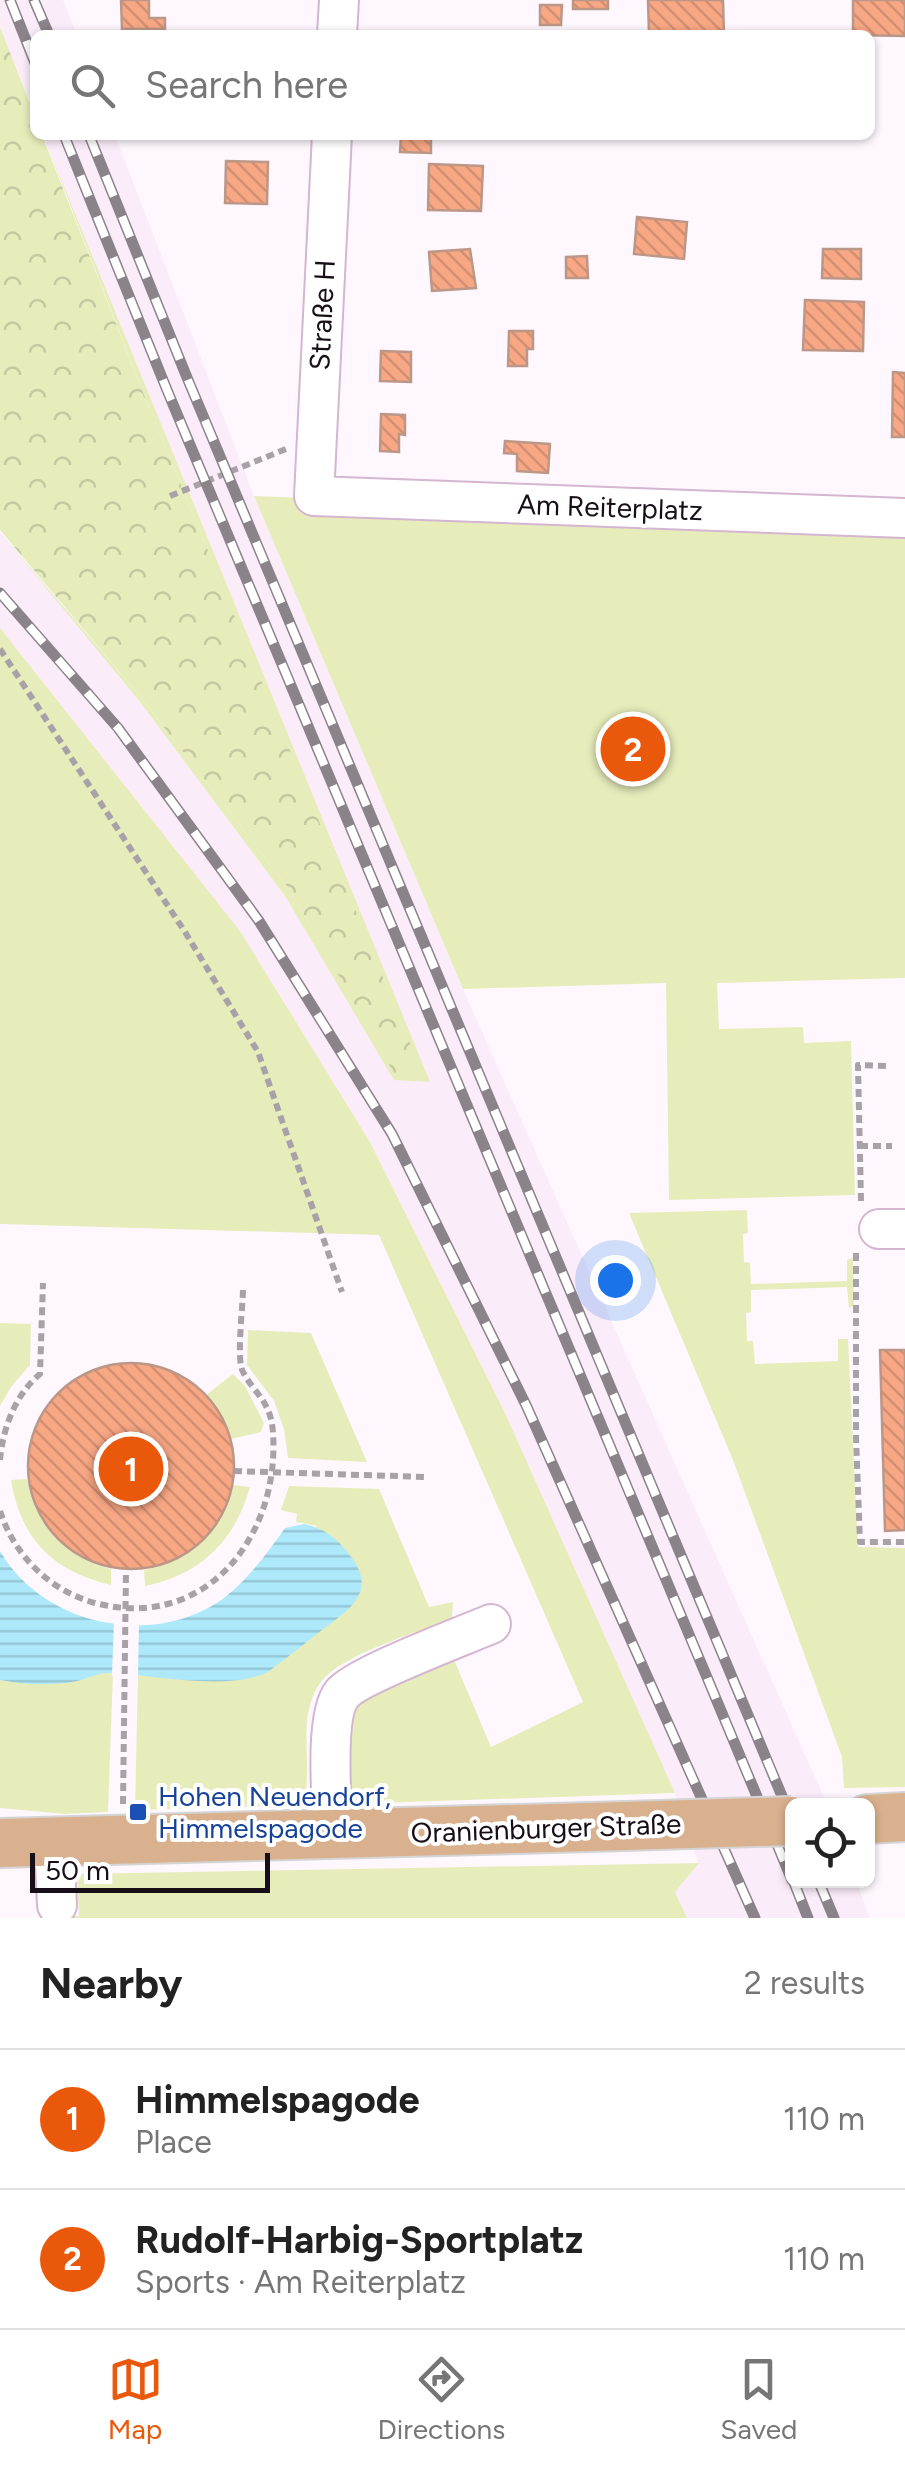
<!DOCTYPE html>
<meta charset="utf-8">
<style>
:root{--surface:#fff;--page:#f6f6f6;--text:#222;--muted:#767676;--line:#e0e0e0;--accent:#ea580c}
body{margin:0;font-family:Figtree,sans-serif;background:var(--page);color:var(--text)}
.controls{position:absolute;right:30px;bottom:30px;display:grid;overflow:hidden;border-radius:15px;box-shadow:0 2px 8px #0004}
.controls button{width:90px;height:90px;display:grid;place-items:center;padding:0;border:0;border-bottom:2px solid var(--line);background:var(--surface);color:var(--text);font:50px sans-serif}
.scale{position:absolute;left:30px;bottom:25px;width:240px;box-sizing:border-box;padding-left:10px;border:5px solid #180e17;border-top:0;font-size:28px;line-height:35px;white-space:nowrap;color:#180e17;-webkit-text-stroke:8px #fff;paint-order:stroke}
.you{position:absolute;left:615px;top:1280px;width:35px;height:35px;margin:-25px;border:8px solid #fff;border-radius:50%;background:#1a73e8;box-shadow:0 0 0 15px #1a73e833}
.badge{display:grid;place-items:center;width:65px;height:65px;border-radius:50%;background:var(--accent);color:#fff;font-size:32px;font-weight:700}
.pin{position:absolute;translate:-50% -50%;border:5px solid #fff;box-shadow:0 2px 10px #0006}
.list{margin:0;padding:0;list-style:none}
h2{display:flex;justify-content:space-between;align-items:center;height:130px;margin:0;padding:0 40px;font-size:42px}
h2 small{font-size:32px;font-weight:400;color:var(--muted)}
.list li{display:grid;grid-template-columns:65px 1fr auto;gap:30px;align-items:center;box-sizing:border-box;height:140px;padding:0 40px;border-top:2px solid var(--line)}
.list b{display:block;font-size:38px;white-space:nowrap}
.list p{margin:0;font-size:32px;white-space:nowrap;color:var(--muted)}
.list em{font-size:32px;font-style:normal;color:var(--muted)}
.icon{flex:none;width:55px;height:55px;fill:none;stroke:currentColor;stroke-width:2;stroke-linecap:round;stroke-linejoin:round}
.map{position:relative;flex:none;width:905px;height:1918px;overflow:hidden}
.search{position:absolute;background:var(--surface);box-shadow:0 2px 8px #0004;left:30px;right:30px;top:30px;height:110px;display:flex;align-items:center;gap:25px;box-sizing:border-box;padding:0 35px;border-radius:15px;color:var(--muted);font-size:38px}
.sheet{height:410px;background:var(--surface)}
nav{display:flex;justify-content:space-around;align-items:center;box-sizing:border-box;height:140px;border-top:2px solid var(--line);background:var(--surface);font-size:28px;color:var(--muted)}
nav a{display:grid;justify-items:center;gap:5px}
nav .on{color:var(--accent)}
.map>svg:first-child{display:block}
.built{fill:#fbecf9}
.green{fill:#e7ecbb}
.forest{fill:url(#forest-crowns)}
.water{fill:url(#water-rules)}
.pier{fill:#fef8fe}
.building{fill:url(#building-back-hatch);stroke:#bc9787;stroke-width:2.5}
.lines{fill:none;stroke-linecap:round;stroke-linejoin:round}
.minor-casing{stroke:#d4b6d1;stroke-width:42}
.major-casing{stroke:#d5d4d5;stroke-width:52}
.path{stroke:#a8a1a8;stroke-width:6;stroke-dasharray:8 5;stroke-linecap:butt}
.minor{stroke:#fff;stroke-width:38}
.major{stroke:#dab18e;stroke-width:48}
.rail-casing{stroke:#8b838a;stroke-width:11}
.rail{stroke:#fff;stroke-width:8;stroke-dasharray:22;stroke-linecap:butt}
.major-bridge-casing{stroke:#d5d4d5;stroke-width:52;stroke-linecap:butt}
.major-bridge{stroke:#dab18e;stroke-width:48}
.transit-dot{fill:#1a4fb4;stroke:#fff;stroke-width:4}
.labels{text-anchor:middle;stroke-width:8;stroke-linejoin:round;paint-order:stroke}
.street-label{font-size:28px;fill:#180e17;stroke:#fff}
.transit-label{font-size:28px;fill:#164399;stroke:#fff;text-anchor:start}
</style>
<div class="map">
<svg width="905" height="1918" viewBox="0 0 905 1918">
<defs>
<pattern id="forest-crowns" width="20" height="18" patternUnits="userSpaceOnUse" patternTransform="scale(2.5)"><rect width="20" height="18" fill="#e7ecbb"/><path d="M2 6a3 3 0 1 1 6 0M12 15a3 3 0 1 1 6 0" fill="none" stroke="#c5c9a0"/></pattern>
<pattern id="water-rules" width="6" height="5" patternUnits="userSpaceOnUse" patternTransform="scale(2.5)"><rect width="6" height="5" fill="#aee9fb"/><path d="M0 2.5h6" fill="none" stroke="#95c7d6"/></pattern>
<pattern id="building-back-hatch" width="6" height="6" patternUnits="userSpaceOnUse" patternTransform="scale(2.5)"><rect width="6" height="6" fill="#f7a784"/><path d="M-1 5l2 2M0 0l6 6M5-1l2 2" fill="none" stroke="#d38f71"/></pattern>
</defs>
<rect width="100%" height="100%" fill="#fef8fe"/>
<!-- built -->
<g class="built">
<path d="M 0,0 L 63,0 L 77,35 L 35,35 L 35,114 L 0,27 Z"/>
<path d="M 43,135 L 115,135 L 254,496 L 463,989 L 820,1788 L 827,1805 L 792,1806 L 792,1880 L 856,1881 L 870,1918 L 687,1918 L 675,1892 L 698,1863 L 675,1794 L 505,1413 L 370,1142 L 240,931 L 0,628 L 0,532 L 140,702 L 285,896 L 394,1079 L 429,1081 Z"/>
</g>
<!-- green -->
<g class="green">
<path d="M 43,135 L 430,1082 L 394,1080 L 285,896 L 140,702 L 0,532 L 143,700 L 290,890 L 395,1074 L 423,1076 L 146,400 Z"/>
<path d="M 254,496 L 905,521 L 905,978 L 717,983 L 719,1029 L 803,1027 L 804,1043 L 851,1041 L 855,1195 L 669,1200 L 666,983 L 463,989 Z"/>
<path d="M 0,628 L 240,931 L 370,1142 L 505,1413 L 675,1793 L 350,1804 L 347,1722 L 363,1695 L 447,1659 L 455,1662 L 491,1747 L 583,1702 L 379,1235 L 0,1224 Z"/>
<path d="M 747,1210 L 748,1233 L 743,1234 L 744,1262 L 750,1263 L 751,1284 L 847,1281 L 847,1260 L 853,1258 L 854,1306 L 849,1308 L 847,1287 L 751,1290 L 751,1312 L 746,1313 L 747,1341 L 753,1341 L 755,1364 L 838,1361 L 838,1339 L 848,1339 L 858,1547 L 905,1548 L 905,1787 L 844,1788 L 842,1757 L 733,1460 L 629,1213 Z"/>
<path d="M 0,1323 L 31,1324 L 30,1365 L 11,1387 L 0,1406 Z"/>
<path d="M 248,1330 L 311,1333 L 367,1462 L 288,1458 L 284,1429 L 274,1401 L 247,1365 Z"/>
<path d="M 233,1374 L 245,1386 L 264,1423 L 261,1432 L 231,1439 L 219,1411 L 206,1395 Z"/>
<path d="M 27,1479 C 38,1525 64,1557 111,1569 L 111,1585 C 52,1571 21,1539 11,1480 Z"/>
<path d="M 234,1485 L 250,1487 C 235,1541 200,1575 145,1586 L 144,1570 C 191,1561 220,1530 234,1485 Z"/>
<path d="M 289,1486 L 379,1489 L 429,1607 L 453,1602 L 452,1618 C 415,1634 354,1650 325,1677 C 314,1688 309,1705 307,1720 C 305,1748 310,1777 304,1805 L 135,1810 L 138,1675 L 193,1680 L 317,1526 L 296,1522 L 297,1514 L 281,1510 Z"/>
<path d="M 104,1672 L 113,1674 L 108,1812 L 65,1814 L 0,1808 L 0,1680 C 36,1687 69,1684 104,1672 Z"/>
<path d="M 699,1863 L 675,1892 L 687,1918 L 34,1918 L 79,1916 L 77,1874 Z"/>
</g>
<!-- forest -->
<path class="forest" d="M 0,27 L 35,116 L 35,135 L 42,135 L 146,400 L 424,1077 L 395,1075 L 290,890 L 143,700 L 0,530 Z"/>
<!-- water -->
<path class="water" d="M 304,1524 C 324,1528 337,1538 349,1554 C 380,1593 348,1610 318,1633 C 302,1646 285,1659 268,1672 C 226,1692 153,1674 107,1673 C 97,1673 87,1679 77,1681 C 52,1686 25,1685 0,1680 L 0,1551 C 43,1626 154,1649 224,1598 C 249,1579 267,1553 285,1528 Z"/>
<!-- pier -->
<path class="pier" d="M 114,1620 L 139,1621 L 138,1677 L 112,1676 Z"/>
<!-- building -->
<g class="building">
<path d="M 121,0 L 149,0 L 149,18 L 165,18 L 165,29 L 122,29 Z"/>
<rect x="573" y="0" width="35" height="9"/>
<path d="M 648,0 L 723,0 L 724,35 L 649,35 Z"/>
<path d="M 853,0 L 905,0 L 905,36 L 853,35 Z"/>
<path d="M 540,5 L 562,5 L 561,25 L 540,25 Z"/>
<path d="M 401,136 L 431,137 L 431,153 L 400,152 Z"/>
<path d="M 226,161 L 268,162 L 267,204 L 225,203 Z"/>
<path d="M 429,164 L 483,166 L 481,211 L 428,210 Z"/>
<path d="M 637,217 L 687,222 L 684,259 L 634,254 Z"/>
<path d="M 470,249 L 476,288 L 432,291 L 429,252 Z"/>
<path d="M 823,249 L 861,249 L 861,279 L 822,278 Z"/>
<path d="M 587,256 L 588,278 L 566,278 L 566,257 Z"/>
<path d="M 805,300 L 864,302 L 863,351 L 803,350 Z"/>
<path d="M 509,331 L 533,331 L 533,349 L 527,349 L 527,366 L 508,366 Z"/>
<path d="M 381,351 L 411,352 L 411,382 L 380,381 Z"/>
<path d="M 893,372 L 905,373 L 905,437 L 892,437 Z"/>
<path d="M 381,414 L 405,415 L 405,435 L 399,434 L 399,452 L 380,451 Z"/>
<path d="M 505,441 L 550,444 L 548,473 L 517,471 L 517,454 L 504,453 Z"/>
<path d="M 880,1350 L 905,1350 L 905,1530 L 885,1531 Z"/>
<circle cx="131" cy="1466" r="103"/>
</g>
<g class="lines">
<!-- minor casing -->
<g class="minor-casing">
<g id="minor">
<path d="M 337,35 L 339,0"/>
<path d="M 332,135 L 314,496 L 905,518"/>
<path d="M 879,1229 L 905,1229"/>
<path d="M 333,1834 C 332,1804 324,1716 342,1694 C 356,1676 463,1636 491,1624"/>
<path d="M 54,1843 L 57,1905"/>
</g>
</g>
<!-- major casing -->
<g class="major-casing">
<g id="major">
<path d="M 868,1819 L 905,1817"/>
<path d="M 0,1843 L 625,1826"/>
</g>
</g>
<!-- path -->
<g class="path">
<path d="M 170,496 L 286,449"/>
<path d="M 0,649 L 185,932 L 258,1052 L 342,1292"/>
<path d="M 860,1146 L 892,1146"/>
<path d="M 861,1201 L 858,1065 L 889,1066"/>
<path d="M 856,1253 L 856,1437 L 860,1542 L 905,1542"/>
<path d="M 0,1460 C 3,1428 15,1395 40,1374 L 43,1283"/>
<path d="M 234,1471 L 426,1477"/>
<path d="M 0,1511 C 14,1555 50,1591 95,1603 C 206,1632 280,1536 273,1433 C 271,1401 256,1396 243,1372 C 236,1360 243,1306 243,1289"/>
<path d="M 123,1804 L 126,1570"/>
</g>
<!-- minor -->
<use href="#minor" class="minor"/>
<!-- major -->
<use href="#major" class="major"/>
<!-- rail casing -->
<g class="rail-casing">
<g id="rail">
<path d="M 10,0 L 35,63"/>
<path d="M 34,0 L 49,35"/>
<path d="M 64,135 L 167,390 L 792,1880"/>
<path d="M 89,135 L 188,380 L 792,1820"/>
<path d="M 0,593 L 118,728 L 259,921 L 392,1134 L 526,1405 L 755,1918"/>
<path d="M 793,1880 L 808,1918"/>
<path d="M 818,1880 L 834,1918"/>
</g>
</g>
<!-- rail -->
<use href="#rail" class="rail"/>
<!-- major-bridge casing -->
<g class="major-bridge-casing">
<path id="major-bridge" d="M 625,1826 L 792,1821"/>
</g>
<!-- major-bridge -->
<use href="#major-bridge" class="major-bridge"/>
</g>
<!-- markers -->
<rect class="transit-dot" x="128" y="1802" width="20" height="20" rx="5"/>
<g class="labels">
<!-- street labels -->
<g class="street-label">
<text transform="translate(322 315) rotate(-87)" y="10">Straße H</text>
<text transform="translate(610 507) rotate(2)" y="10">Am Reiterplatz</text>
<text transform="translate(546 1828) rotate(-2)" y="10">Oranienburger Straße</text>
</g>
<!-- transit labels -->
<g class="transit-label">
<text x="158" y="1806">Hohen Neuendorf,<tspan x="158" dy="32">Himmelspagode</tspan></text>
</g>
</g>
</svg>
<div class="controls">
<button><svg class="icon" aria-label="locate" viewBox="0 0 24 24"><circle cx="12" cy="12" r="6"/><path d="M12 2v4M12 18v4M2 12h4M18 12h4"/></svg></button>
</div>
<div class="scale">50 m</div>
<div class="you"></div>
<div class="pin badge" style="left:131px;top:1469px">1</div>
<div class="pin badge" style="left:633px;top:749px">2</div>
<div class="search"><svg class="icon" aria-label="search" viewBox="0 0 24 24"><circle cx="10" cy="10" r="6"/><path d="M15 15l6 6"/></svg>Search here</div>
</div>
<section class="sheet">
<h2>Nearby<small>2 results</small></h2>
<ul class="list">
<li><span class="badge">1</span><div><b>Himmelspagode</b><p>Place</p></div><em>110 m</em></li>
<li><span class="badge">2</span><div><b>Rudolf-Harbig-Sportplatz</b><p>Sports · Am Reiterplatz</p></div><em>110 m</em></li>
</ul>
</section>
<nav>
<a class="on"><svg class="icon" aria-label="map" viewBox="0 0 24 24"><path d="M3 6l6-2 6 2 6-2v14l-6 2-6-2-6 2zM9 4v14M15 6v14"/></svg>Map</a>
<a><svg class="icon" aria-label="directions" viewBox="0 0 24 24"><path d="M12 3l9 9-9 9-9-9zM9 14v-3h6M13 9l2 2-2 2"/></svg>Directions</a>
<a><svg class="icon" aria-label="saved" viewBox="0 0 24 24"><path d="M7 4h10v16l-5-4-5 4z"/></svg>Saved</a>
</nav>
